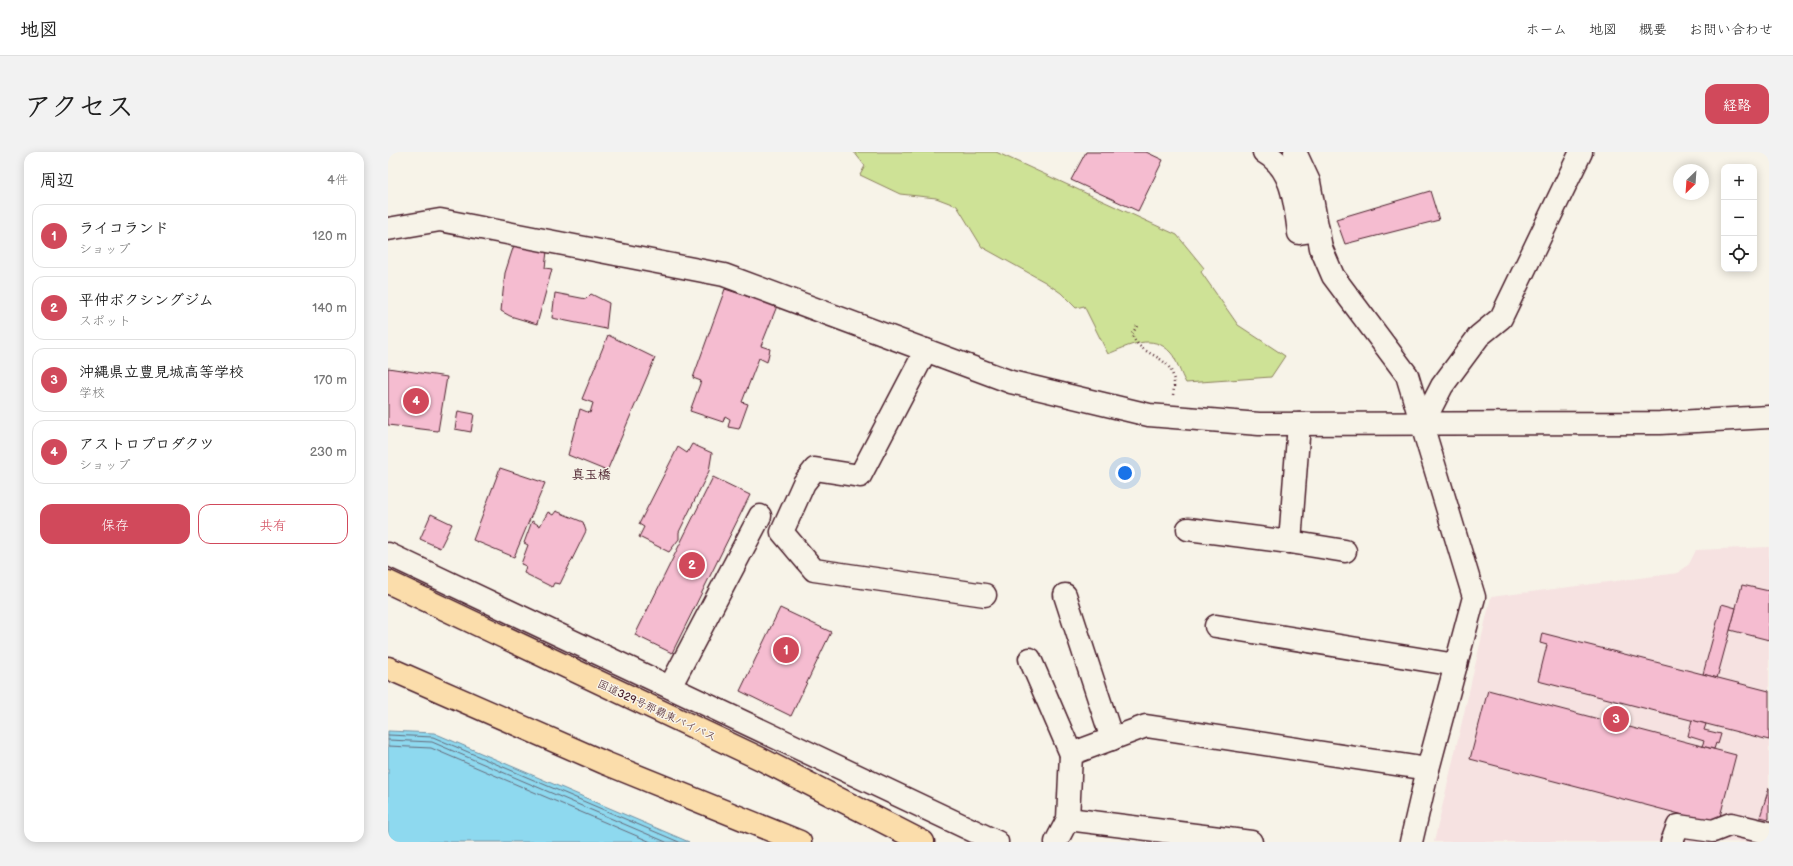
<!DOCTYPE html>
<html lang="ja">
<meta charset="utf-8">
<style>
:root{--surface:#fff;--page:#f2f2f2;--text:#222;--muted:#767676;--line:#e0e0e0;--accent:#d1495b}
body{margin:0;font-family:"Balsamiq Sans","Klee One",sans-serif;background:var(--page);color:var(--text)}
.controls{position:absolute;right:12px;top:12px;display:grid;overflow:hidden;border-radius:8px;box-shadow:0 2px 10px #0003}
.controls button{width:36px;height:36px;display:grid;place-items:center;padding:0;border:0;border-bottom:1px solid var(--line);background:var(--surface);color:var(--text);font:20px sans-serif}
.compass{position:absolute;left:1285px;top:12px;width:36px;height:36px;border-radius:50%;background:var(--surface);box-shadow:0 2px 10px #0003;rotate:205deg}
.you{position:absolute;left:737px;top:321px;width:14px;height:14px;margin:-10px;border:3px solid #fff;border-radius:50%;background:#1a73e8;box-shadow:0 0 0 6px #1a73e833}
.badge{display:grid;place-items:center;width:26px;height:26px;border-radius:50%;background:var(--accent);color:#fff;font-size:13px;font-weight:700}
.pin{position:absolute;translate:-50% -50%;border:2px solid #fff;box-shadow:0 1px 4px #0006}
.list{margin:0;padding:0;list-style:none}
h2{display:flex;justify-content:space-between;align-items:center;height:52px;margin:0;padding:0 16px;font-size:17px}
h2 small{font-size:13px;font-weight:400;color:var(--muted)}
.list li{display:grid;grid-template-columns:26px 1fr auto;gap:12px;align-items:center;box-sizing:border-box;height:64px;margin:0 8px 8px;padding:0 8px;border:1px solid var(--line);border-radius:12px}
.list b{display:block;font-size:15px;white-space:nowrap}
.list p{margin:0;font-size:13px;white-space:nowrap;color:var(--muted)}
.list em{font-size:13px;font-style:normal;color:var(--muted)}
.actions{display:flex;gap:8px;padding:12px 16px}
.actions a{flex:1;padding:9px 0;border:1px solid var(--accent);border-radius:12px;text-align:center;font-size:14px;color:var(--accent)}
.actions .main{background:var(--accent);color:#fff}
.icon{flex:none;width:22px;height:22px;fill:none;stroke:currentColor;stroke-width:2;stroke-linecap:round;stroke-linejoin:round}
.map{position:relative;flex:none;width:1381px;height:690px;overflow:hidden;border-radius:12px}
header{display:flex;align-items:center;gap:24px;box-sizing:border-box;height:56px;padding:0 20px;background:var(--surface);border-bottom:1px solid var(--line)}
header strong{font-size:19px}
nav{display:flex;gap:22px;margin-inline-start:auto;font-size:14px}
.intro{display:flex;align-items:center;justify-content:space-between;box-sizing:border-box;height:96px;padding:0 24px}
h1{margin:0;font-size:28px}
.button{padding:10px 18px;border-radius:12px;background:var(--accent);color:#fff;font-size:14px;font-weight:700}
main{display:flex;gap:24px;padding:0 24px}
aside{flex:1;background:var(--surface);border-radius:12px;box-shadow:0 2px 10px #0003}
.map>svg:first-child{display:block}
.built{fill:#f6e2e1}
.green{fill:#cee296;stroke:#8c8060}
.water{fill:#8ed9ef;stroke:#738fa1}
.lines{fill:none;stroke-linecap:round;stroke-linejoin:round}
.shore{stroke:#656979;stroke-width:1}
.building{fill:#f5bcd0;stroke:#4a1f2b}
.minor-casing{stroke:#4a1f2b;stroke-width:25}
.highway-casing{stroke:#4a1f2b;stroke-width:25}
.path{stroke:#4a1f2b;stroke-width:2.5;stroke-dasharray:1 3;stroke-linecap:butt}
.minor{stroke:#f7f3e8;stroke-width:22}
.highway{stroke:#fbddab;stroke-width:22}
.labels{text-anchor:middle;stroke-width:3;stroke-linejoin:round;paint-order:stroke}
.street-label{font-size:11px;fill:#4a1f2b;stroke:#f7f3e8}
.quarter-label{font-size:13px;font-weight:bold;fill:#4a1f2b;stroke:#f7f3e8}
</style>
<header>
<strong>地図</strong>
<nav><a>ホーム</a><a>地図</a><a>概要</a><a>お問い合わせ</a></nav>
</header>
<div class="intro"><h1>アクセス</h1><a class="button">経路</a></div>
<main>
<aside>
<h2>周辺<small>4件</small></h2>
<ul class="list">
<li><span class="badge">1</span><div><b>ライコランド</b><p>ショップ</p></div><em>120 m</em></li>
<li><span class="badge">2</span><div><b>平仲ボクシングジム</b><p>スポット</p></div><em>140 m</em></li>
<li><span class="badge">3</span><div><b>沖縄県立豊見城高等学校</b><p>学校</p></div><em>170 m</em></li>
<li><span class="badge">4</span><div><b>アストロプロダクツ</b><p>ショップ</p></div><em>230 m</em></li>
</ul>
<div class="actions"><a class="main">保存</a><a>共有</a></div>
</aside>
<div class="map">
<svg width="1381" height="690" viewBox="0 0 1381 690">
<rect width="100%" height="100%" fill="#f7f3e8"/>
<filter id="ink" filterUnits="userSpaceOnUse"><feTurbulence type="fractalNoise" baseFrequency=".025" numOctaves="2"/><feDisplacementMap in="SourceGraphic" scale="8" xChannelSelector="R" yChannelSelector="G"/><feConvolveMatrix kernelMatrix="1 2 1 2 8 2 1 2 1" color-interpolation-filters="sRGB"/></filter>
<g filter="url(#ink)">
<!-- built -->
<path class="built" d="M 1381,395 L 1381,690 L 1046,690 L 1103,445 L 1290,421 L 1301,412 L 1308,398 Z"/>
<!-- green -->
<path class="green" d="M 466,0 L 608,0 L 789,83 L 816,116 L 813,120 L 850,173 L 897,204 L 883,225 L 798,231 C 793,223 788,206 783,201 C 765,180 740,194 720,202 L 696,154 L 688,156 L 673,141 L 657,130 L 594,95 L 569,54 L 548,46 L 512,42 L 472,23 L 477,14 Z"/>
<!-- water -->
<path class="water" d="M 0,579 L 46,581 L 301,690 L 0,690 Z"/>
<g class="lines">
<!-- shore -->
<g class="shore">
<path d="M 0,583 L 45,585 L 291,690"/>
<path d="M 0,588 L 44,590 L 278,690"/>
<path d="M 0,594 L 43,596 L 263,690"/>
</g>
</g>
<!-- building -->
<g class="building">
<path d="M 698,0 L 758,0 L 775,8 L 750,59 L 683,28 Z"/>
<path d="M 1042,39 L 1051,68 L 957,92 L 948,67 Z"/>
<path d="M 126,93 L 159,99 L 157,116 L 164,117 L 149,172 L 122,164 L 113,159 L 117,121 Z"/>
<path d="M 337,137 L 389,154 L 373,194 L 382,197 L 379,210 L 371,206 L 354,250 L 360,252 L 351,277 L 340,275 L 342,267 L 337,264 L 335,270 L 302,259 L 313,229 L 305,226 Z"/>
<path d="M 167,141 L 198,147 L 203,142 L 221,151 L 218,177 L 164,166 Z"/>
<path d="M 220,183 L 267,206 L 219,319 L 180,303 L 192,257 L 202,261 L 205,251 L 194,247 Z"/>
<path d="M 0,216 L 59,225 L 50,279 L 0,273 Z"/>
<path d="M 70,259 L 86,262 L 83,280 L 67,277 Z"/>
<path d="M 304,292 L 324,301 L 321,319 L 291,380 L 291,387 L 281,400 L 251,385 L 256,375 L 251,372 L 290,295 L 299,301 Z"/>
<path d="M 112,316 L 157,331 L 126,405 L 85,388 Z"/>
<path d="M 325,325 L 362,343 L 284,501 L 247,483 Z"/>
<path d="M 168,359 L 195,370 L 198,379 L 172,432 L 166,431 L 164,435 L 136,421 L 138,414 L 133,412 L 140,393 L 136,391 L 144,369 L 152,374 L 160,360 L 165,363 Z"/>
<path d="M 43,362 L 64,372 L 52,396 L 32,387 Z"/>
<path d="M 1354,433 L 1381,439 L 1381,488 L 1342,478 Z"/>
<path d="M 1334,452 L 1348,456 L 1329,526 L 1315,522 Z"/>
<path d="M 392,456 L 443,480 L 403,564 L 352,539 Z"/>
<path d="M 1154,481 L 1381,539 L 1381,588 L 1150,529 L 1159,493 L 1152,491 Z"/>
<path d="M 1100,538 L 1348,603 L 1330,672 L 1082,607 Z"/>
<path d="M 1304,568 L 1318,572 L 1316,578 L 1333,582 L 1330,592 L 1328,591 L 1326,597 L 1314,594 L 1316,589 L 1300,584 Z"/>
<path d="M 1381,636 L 1381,667 L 1372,665 Z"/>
</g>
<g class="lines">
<!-- minor casing -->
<g class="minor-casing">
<g id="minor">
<path d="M 876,0 C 905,16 907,51 911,81 L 930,78"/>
<path d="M 907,0 L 921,30 L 933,96 L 945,124 L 1019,223 L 1086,445 L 1040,617 L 1023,690"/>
<path d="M 0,77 L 52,68 L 336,123 L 623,230 L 761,263 L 871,272 L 1272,271 L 1381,265"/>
<path d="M 538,198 L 472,324 L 427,317 L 416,331 L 394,380 L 426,418 L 597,443"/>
<path d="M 1035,271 L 1054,234 L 1091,184 L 1113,166 L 1193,0"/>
<path d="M 800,377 L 902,390 L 957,399"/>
<path d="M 902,390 L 911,272"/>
<path d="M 0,402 L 609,690"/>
<path d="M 677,443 L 724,587"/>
<path d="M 828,474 L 1068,513"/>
<path d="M 642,507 L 683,602"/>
<path d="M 282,535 L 372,364"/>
<path d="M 680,667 L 863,690"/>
<path d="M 668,690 L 680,667 L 683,602 L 758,574 L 1040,617"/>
<path d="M 1284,690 L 1290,674 L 1325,679 L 1343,672 L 1381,681"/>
</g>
</g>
<!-- highway casing -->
<g class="highway-casing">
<g id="highway">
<path d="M 0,430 L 373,607 L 535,690"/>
<path d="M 0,516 L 217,611 L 412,690"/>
</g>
</g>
<!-- path -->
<path class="path" d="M 749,174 L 744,182 C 752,209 793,199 785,243"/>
<!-- minor -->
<use href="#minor" class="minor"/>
<!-- highway -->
<use href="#highway" class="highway"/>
</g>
</g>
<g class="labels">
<!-- street labels -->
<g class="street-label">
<text transform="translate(269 558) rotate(25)" y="4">国道329号那覇東バイパス</text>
</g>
<!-- quarter labels -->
<g class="quarter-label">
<text x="203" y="327">真玉橋</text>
</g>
</g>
</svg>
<div class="controls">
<button>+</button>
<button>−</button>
<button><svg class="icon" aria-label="locate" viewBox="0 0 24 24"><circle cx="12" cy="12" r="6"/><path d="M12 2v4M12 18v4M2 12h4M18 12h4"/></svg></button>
</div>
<svg class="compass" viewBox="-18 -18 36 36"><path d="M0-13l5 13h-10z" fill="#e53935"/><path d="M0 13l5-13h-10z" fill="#767676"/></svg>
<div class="you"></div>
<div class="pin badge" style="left:398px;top:498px">1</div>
<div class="pin badge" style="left:304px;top:413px">2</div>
<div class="pin badge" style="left:1228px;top:567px">3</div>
<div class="pin badge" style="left:28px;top:249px">4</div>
</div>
</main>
